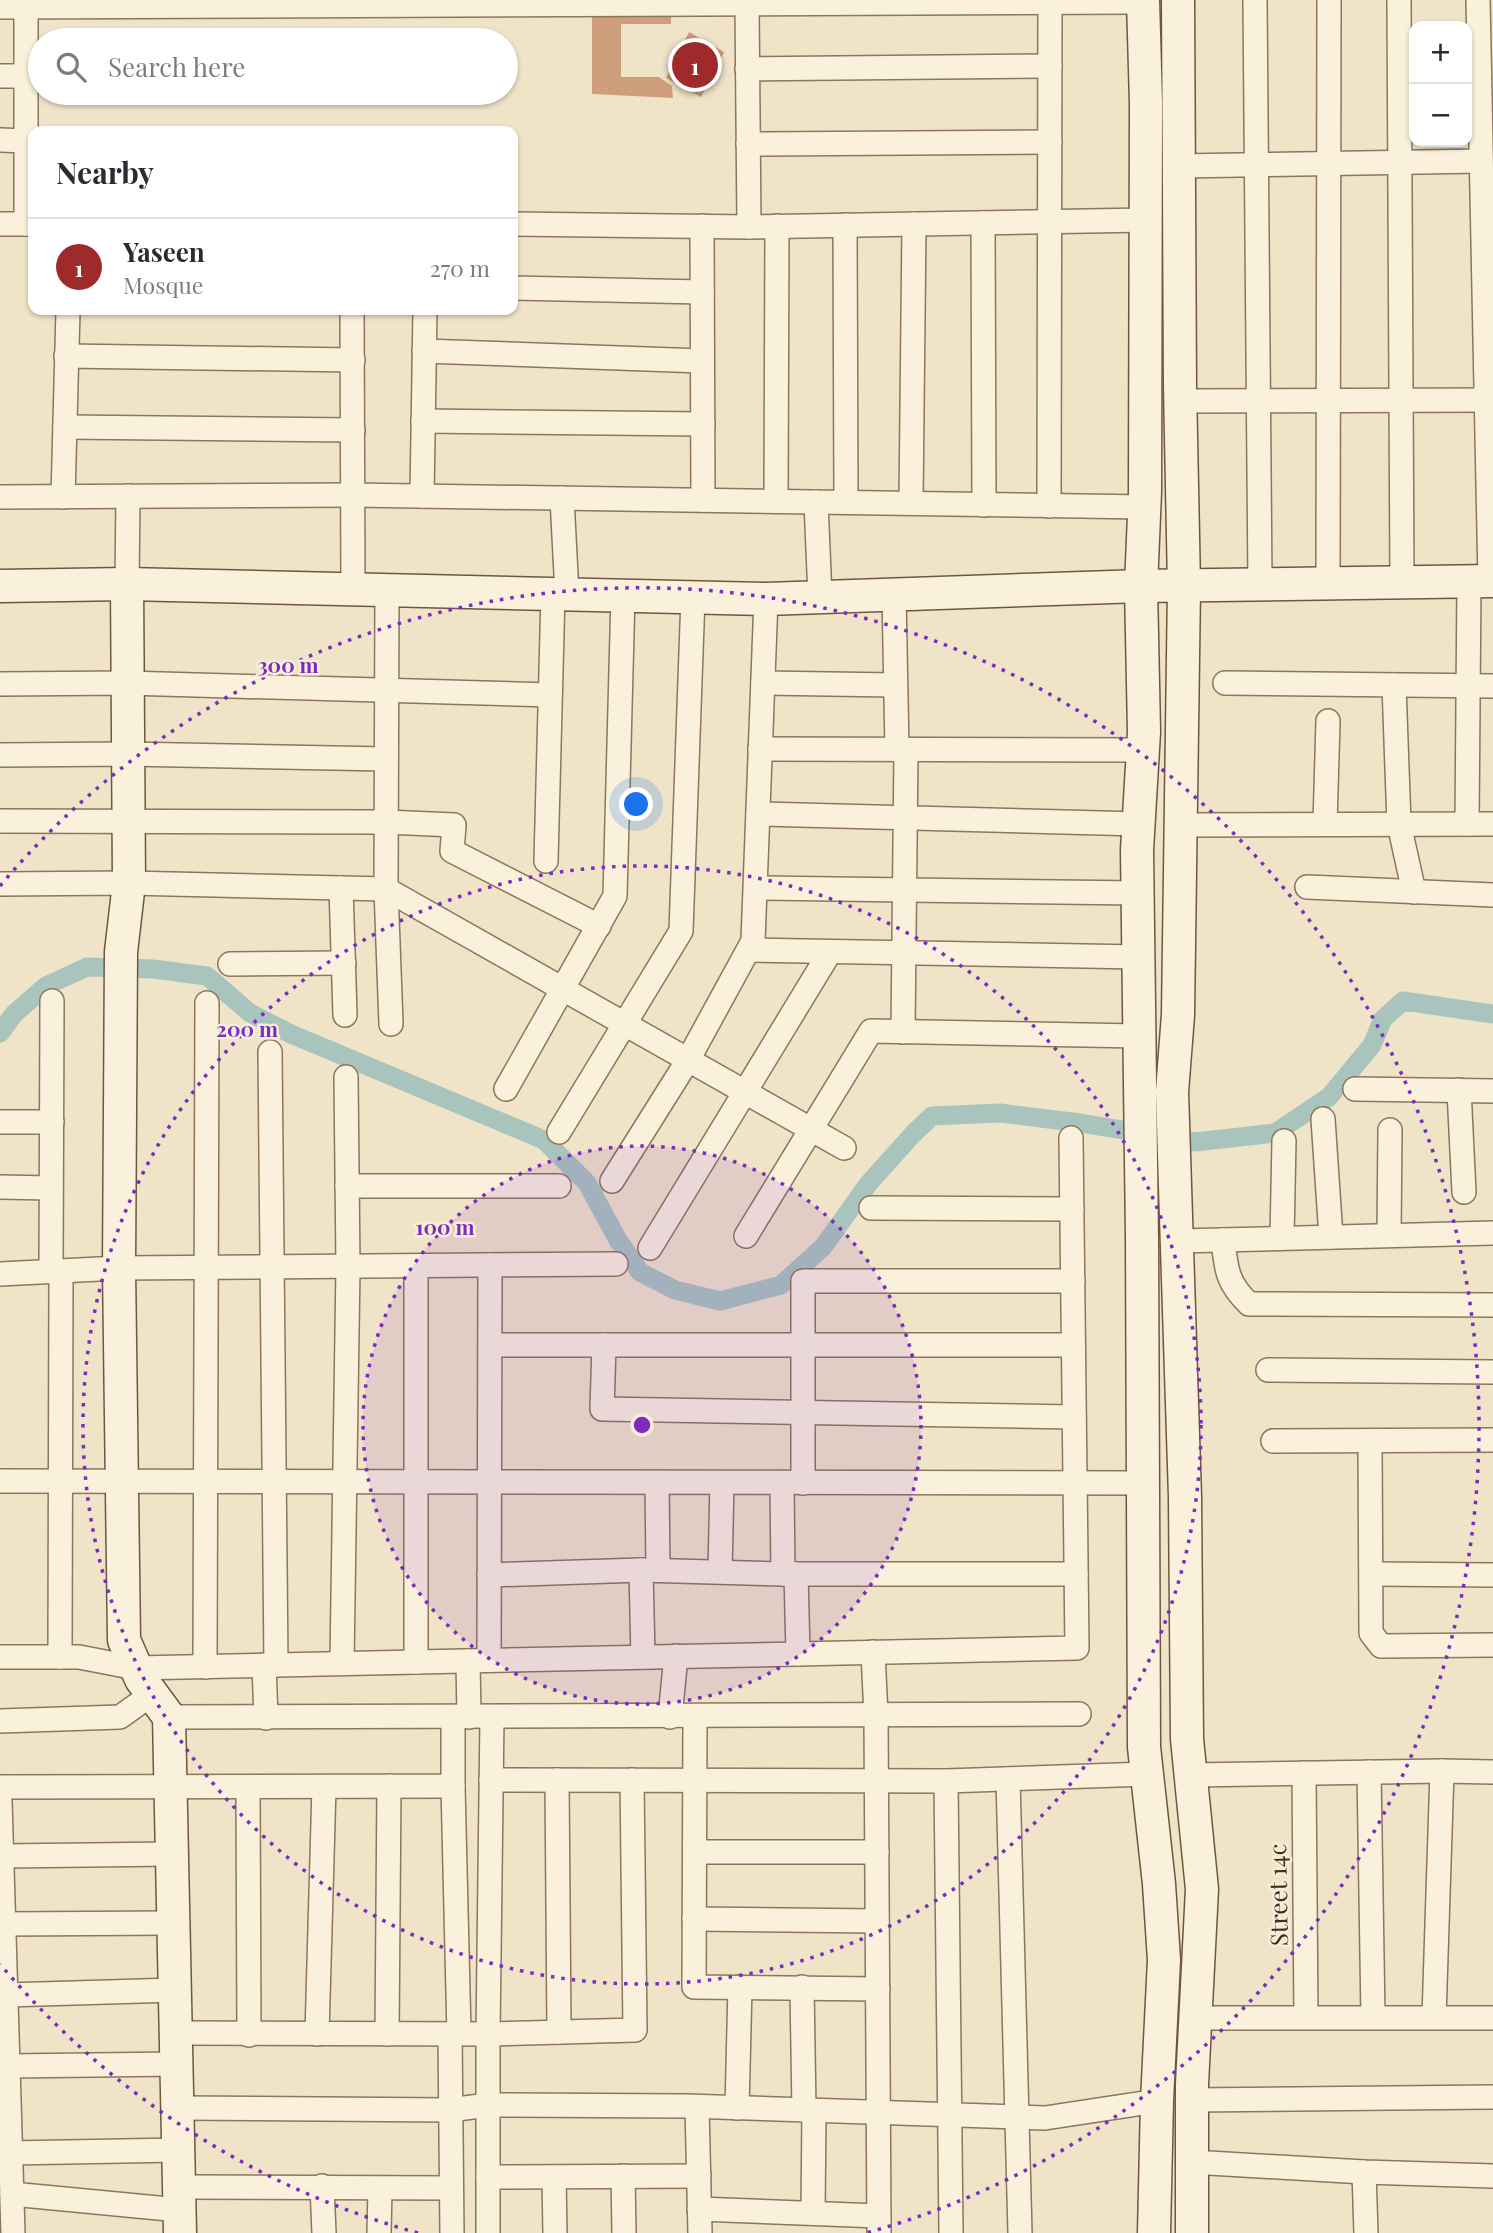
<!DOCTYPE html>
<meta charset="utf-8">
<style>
:root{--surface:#fff;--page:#f2f2f3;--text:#2b2b33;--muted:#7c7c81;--line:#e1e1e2;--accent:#9e2a2b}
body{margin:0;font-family:"Playfair Display",serif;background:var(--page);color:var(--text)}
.controls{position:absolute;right:21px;top:21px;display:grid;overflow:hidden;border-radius:14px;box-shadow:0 2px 5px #0004}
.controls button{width:63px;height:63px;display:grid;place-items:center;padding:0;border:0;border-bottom:2px solid var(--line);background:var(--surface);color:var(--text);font:35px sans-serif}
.you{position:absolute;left:637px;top:805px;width:24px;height:24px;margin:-18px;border:5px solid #fff;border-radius:50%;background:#1a73e8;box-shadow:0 0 0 10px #1a73e833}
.badge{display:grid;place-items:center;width:46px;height:46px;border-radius:50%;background:var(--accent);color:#fff;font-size:23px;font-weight:700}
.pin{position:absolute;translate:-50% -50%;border:4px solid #fff;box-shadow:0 2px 7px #0006}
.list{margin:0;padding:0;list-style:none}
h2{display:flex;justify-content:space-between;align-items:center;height:91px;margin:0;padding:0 28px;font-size:30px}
h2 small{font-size:23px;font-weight:400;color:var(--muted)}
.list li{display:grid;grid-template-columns:46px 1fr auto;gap:21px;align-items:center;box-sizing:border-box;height:98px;padding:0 28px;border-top:2px solid var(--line)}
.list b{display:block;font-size:26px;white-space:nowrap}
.list p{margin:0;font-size:23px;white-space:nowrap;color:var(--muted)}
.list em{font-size:23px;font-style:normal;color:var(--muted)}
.icon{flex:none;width:38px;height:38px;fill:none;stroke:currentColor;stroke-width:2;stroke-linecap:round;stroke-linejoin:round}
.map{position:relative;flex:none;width:1493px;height:2233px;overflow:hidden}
.search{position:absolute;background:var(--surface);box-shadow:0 2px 5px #0004;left:28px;top:28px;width:490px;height:77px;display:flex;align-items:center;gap:18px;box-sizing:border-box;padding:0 24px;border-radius:38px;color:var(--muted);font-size:26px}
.panel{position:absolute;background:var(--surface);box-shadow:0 2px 5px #0004;left:28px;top:126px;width:490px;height:189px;border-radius:14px}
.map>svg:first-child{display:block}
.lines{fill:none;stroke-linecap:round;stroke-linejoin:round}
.canal{stroke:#a9c4bc;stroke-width:19}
.building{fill:#cf9f7d}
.street-casing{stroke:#8d765c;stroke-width:26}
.secondary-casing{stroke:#6f573f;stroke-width:35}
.street{stroke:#faf1dc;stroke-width:23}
.secondary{stroke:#faf1dc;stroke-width:32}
.ring{fill:none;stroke:#7b2cbf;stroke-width:3.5;stroke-dasharray:3.5 7}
.labels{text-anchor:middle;stroke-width:5;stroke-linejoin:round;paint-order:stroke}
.street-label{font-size:24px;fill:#3d2e20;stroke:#f7eed8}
.centre{fill:#7b2cbf;stroke:#f7eed8;stroke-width:3.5}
.ring-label{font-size:21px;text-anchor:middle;font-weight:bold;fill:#7b2cbf;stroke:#f7eed8;stroke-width:5;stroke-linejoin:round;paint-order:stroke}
</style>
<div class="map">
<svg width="1493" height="2233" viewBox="0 0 1493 2233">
<rect width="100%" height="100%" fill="#f0e4c8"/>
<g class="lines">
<!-- canal -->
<path class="canal" d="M 0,1033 L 14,1014 L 46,986 L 87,967 L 153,969 L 207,976 L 250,1013 L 291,1034 L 544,1140 L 587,1183 L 618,1240 L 640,1272 L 675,1290 L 720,1301 L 781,1285 L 823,1247 L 869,1183 L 913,1134 L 932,1116 L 1000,1113 L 1080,1123 L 1195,1142 L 1275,1133 L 1329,1097 L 1372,1045 L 1383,1019 L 1403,1001 L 1493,1014"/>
</g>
<!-- building -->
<g class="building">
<path d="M 671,11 L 671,24 L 621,24 L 621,77 L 659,77 L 672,86 L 673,98 L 592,94 L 592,12 Z"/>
<path d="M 689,32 L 724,52 L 701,97 L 666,78 Z"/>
</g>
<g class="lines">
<!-- street casing -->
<g class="street-casing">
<g id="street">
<path d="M 1255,0 L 1260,585"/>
<path d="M 1399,0 L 1402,583"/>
<path d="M 1478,0 L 1490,581"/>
<path d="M 747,5 L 749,227"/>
<path d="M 0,7 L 1143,2"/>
<path d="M 747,69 L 1050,66"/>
<path d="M 0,76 L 26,76"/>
<path d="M 0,140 L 26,141"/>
<path d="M 748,144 L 1050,142"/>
<path d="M 1179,166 L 1481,161"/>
<path d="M 983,223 L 984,505"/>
<path d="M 0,224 L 33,224"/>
<path d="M 26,224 L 26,7"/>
<path d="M 513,224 L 749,227 L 1145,220"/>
<path d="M 845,225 L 846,502"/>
<path d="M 702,226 L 703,500"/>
<path d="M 513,288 L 702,292"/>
<path d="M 352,310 L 353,589"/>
<path d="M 424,351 L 702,361"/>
<path d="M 66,356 L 353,360"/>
<path d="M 1180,401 L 1493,400"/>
<path d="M 423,421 L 703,424"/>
<path d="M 65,427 L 353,430"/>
<path d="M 422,496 L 425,310"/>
<path d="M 0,497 L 353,495 L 1144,507"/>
<path d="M 63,497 L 68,310"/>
<path d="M 562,498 L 567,594"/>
<path d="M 776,501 L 777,226"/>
<path d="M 816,502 L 820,597"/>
<path d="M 911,503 L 914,224"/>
<path d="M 1049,506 L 1050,0"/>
<path d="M 127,584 L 128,496"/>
<path d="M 1328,584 L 1329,0"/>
<path d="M 387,590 L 386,889 L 391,1024"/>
<path d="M 894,594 L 897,750"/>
<path d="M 763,683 L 895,685"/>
<path d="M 1225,683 L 1493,686"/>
<path d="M 0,684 L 127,683 L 550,695"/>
<path d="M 1394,685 L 1399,824 L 1414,892"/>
<path d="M 760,749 L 1144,750"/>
<path d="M 0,755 L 128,754 L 386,759"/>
<path d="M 758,814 L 1139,824"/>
<path d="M 0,821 L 386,822 L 454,825 L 452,851 L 599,926"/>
<path d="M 1325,824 L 1328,721"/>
<path d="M 1467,824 L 1469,582"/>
<path d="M 1179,825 L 1493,824"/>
<path d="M 546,861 L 553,594"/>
<path d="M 0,884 L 129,883 L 386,889 L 844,1148"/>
<path d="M 1307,887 L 1493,895"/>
<path d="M 341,888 L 345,1015"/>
<path d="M 756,888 L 1138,893"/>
<path d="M 749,950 L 1138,957"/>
<path d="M 230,964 L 344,963"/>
<path d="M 903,1032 L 906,750"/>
<path d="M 270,1052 L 276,1665"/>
<path d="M 506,1089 L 615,896 L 623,595"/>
<path d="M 1355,1089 L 1493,1091"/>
<path d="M 1459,1090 L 1464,1192"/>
<path d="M 1323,1119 L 1331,1237"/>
<path d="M 0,1122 L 52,1122"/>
<path d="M 559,1132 L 681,931 L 693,597"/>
<path d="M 612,1181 L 688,1060 L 753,941 L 766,599"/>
<path d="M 347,1186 L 559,1186"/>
<path d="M 0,1187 L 51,1188"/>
<path d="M 871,1208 L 1072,1209"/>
<path d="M 1389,1235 L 1390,1130"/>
<path d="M 746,1236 L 871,1031 L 1139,1036"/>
<path d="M 1282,1238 L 1284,1141"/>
<path d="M 1223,1240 C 1226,1269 1227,1283 1249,1304 L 1493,1305"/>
<path d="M 1179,1241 L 1493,1233"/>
<path d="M 650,1248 L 830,952"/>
<path d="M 51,1272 L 52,1001"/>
<path d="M 0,1274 L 119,1268 L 616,1264"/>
<path d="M 490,1345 L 1073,1345"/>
<path d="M 604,1345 L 602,1409 L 1074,1417"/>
<path d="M 1268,1370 L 1493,1372"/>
<path d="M 1273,1441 L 1493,1440"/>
<path d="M 1370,1441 L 1371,1633 L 1381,1646 L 1493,1645"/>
<path d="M 0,1481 L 1142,1483"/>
<path d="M 657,1483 L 658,1570"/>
<path d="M 782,1483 L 783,1574"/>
<path d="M 803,1483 L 803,1281 L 1073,1281"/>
<path d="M 641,1570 L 643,1657"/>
<path d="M 720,1571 L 722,1483"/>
<path d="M 796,1574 L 798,1654"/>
<path d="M 1372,1574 L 1493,1575"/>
<path d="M 489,1575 L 641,1570 L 783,1574 L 1076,1574"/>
<path d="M 873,1652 L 876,1716 L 879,2233"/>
<path d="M 0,1657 L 79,1657 L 136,1668 L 1077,1648 L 1071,1138"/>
<path d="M 60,1657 L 61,1272"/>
<path d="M 489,1660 L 490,1265"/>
<path d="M 468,1661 L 469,1717"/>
<path d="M 416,1662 L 416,1266"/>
<path d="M 342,1663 L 348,1267 L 346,1077"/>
<path d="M 264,1665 L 266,1718"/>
<path d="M 205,1667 L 207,1003"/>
<path d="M 169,1717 L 1079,1714"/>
<path d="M 670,1717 L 676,1656"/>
<path d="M 695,1717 L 694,1987 L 878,1989"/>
<path d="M 0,1721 L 120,1717 L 152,1694"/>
<path d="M 1369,1772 L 1373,2017"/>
<path d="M 1304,1773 L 1306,2017"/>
<path d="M 1190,1775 L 1442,1771 L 1493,1772"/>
<path d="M 1008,1779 L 1020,2233"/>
<path d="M 491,1780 L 946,1781"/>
<path d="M 557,1780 L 559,2032"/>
<path d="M 453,1786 L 459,2034"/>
<path d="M 0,1787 L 453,1786 L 453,1717"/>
<path d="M 248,1787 L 249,2035"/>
<path d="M 0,1801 L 13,2233"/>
<path d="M 695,1852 L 877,1852"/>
<path d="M 2,1856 L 173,1854"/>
<path d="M 694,1919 L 877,1921"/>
<path d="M 4,1924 L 174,1923"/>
<path d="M 802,1987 L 804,2110"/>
<path d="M 6,1995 L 175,1990"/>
<path d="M 1434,2017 L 1442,1771"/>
<path d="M 1196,2018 L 1493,2018"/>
<path d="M 176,2033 L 488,2034 L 635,2030 L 632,1780"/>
<path d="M 317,2034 L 324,1787"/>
<path d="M 387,2034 L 389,1786"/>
<path d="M 450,2034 L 452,2233"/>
<path d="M 8,2066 L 177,2064"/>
<path d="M 1192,2100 L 1493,2097"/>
<path d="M 697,2107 L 700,2233"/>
<path d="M 178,2108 L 449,2110 L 488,2105 L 686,2106 L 1045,2118 L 1157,2101"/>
<path d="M 737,2108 L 740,1987"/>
<path d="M 10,2153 L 178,2150"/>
<path d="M 1192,2162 L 1364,2172 L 1493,2176"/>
<path d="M 1364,2172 L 1366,2233"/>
<path d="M 623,2176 L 624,2233"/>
<path d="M 488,2177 L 699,2176"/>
<path d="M 554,2177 L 555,2233"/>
<path d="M 322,2186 L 324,2233"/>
<path d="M 179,2187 L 451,2188"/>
<path d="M 12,2194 L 179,2210"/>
<path d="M 699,2209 L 879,2216"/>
<path d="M 813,2213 L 814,2111"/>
<path d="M 379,2233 L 380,2189"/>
<path d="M 488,2233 L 488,2034 L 492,1717"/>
<path d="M 951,2233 L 946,1781 L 1147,1774"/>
</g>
</g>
<!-- secondary casing -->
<g class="secondary-casing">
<g id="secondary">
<path d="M 1143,0 L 1146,103 L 1145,492 L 1141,586 L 1144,732 L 1137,850 L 1142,1237 L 1144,1747 L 1159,1884 L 1164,1960 L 1157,2101 L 1154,2233"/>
<path d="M 1178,0 L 1180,386 L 1184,586 L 1178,1015 L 1172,1092 L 1185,1497 L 1187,1739 L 1202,1889 L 1192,2084 L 1192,2233"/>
<path d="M 127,584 L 129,883 L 121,952 L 119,1268 L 124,1640 L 141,1679 L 169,1717 L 180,2233"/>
<path d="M 0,586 L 127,584 L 766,599 L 1141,586 L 1493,581"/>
</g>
</g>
<!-- street -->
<use href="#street" class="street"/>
<!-- secondary -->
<use href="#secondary" class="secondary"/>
</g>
<!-- distance rings -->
<circle cx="642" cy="1425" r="279" fill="#7b2cbf" fill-opacity=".12"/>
<g class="ring">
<circle cx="642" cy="1425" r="279"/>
<circle cx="642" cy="1425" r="559"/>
<path d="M418 2233A838 838 0 0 1 0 1964M0 886A838 838 0 1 1 866 2233"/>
</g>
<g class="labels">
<!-- street labels -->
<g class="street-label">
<text transform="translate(1279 1895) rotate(-91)" y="8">Street 14c</text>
</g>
</g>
<circle cx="642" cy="1425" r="10" class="centre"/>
<g class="ring-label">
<text x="288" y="673">300 m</text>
<text x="247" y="1037">200 m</text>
<text x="445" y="1235">100 m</text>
</g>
</svg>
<div class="controls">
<button>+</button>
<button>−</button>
</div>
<div class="you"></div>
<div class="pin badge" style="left:695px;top:65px">1</div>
<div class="search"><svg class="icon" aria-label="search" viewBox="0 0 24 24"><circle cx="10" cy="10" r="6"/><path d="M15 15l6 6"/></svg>Search here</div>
<section class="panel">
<h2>Nearby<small></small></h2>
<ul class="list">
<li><span class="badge">1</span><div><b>Yaseen</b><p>Mosque</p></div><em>270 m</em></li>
</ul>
</section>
</div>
